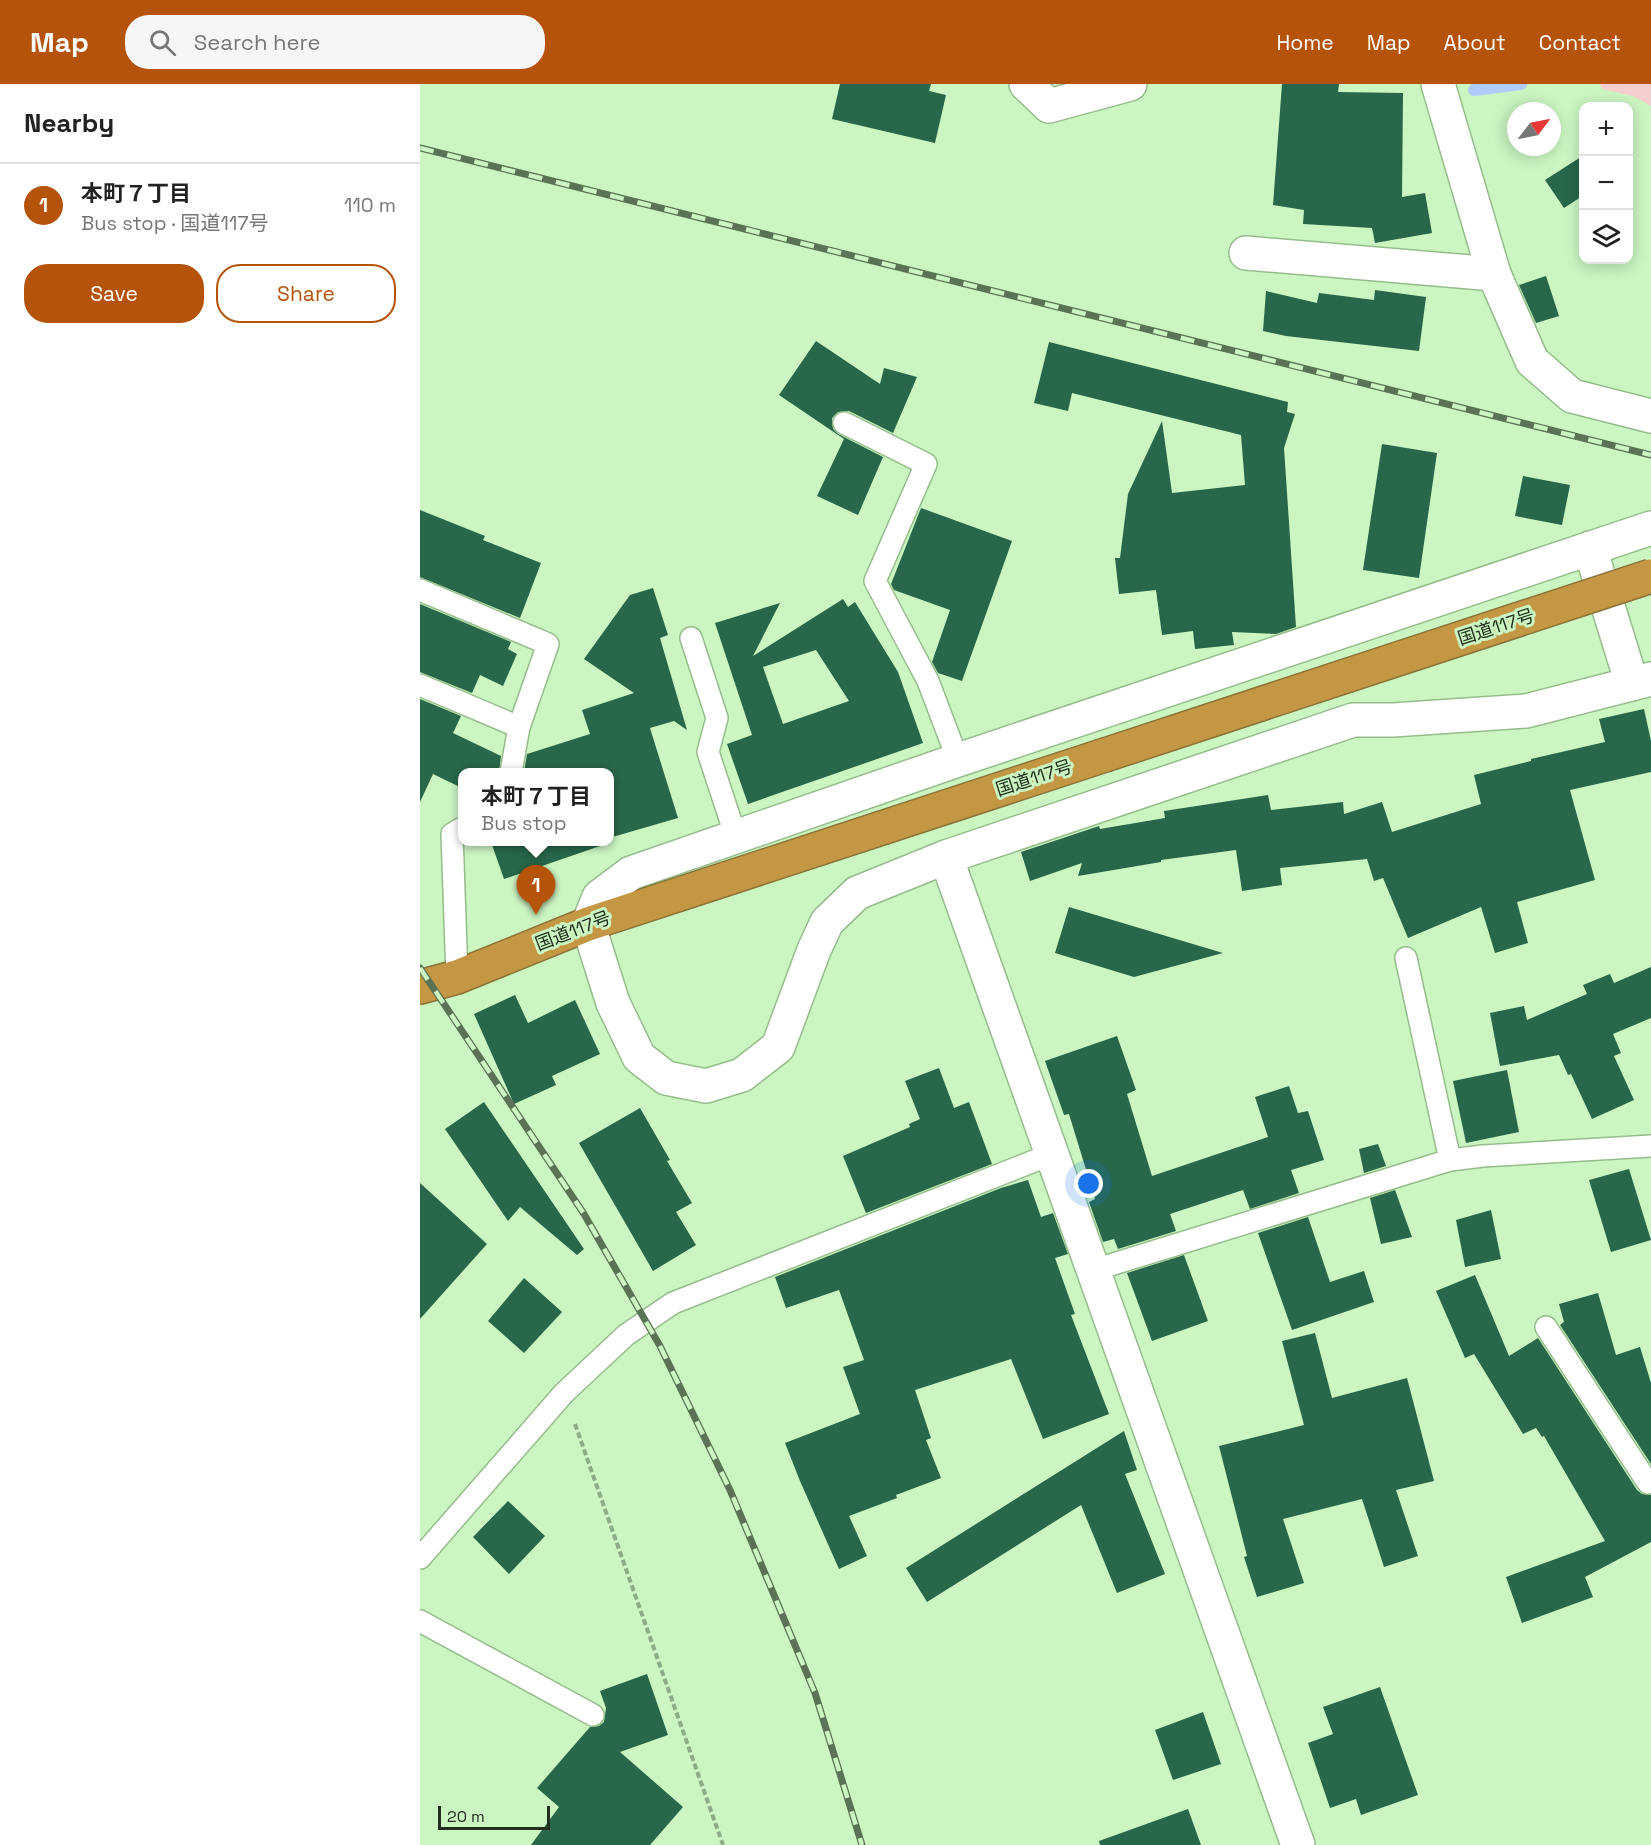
<!DOCTYPE html>
<meta charset="utf-8">
<style>
:root{--surface:#fff;--page:#f6f6f6;--text:#222;--muted:#767676;--line:#e0e0e0;--accent:#b45309}
body{margin:0;font-family:"Space Grotesk","Noto Sans JP",sans-serif;background:var(--page);color:var(--text)}
.controls{position:absolute;right:18px;top:18px;display:grid;overflow:hidden;border-radius:12px;box-shadow:0 3px 15px #0003}
.controls button{width:54px;height:54px;display:grid;place-items:center;padding:0;border:0;border-bottom:2px solid var(--line);background:var(--surface);color:var(--text);font:30px sans-serif}
.compass{position:absolute;left:1087px;top:18px;width:54px;height:54px;border-radius:50%;background:var(--surface);box-shadow:0 3px 15px #0003;rotate:58deg}
.scale{position:absolute;left:18px;bottom:15px;width:112px;box-sizing:border-box;padding-left:6px;border:3px solid #20301c;border-top:0;font-size:16px;line-height:21px;white-space:nowrap;color:#20301c;-webkit-text-stroke:4px #cbf5c1;paint-order:stroke}
.you{position:absolute;left:669px;top:1100px;width:21px;height:21px;margin:-15px;border:4px solid #fff;border-radius:50%;background:#1a73e8;box-shadow:0 0 0 9px #1a73e833}
.badge{display:grid;place-items:center;width:39px;height:39px;border-radius:50%;background:var(--accent);color:#fff;font-size:20px;font-weight:700}
.pin{position:absolute;translate:-50% -50px;filter:drop-shadow(0 2px 3px #0008)}
.pin::after{content:'';position:absolute;top:32px;width:21px;height:18px;background:inherit;clip-path:polygon(0 0,100% 0,50% 100%)}
.popup{position:absolute;left:38px;top:684px;width:156px;height:78px;box-sizing:border-box;display:grid;place-content:center;border-radius:12px;background:var(--surface);filter:drop-shadow(0 2px 4px #0005);font-size:20px;white-space:nowrap;color:var(--muted)}
.popup b{font-size:22px;color:var(--text)}
.popup::after{content:'';position:absolute;left:50%;top:100%;margin-left:-12px;border:12px solid transparent;border-top-color:var(--surface)}
.list{margin:0;padding:0;list-style:none}
h2{display:flex;justify-content:space-between;align-items:center;height:78px;margin:0;padding:0 24px;font-size:26px}
h2 small{font-size:20px;font-weight:400;color:var(--muted)}
.list li{display:grid;grid-template-columns:39px 1fr auto;gap:18px;align-items:center;box-sizing:border-box;height:84px;padding:0 24px;border-top:2px solid var(--line)}
.list b{display:block;font-size:22px;white-space:nowrap}
.list p{margin:0;font-size:20px;white-space:nowrap;color:var(--muted)}
.list em{font-size:20px;font-style:normal;color:var(--muted)}
.actions{display:flex;gap:12px;padding:18px 24px}
.actions a{flex:1;padding:14px 0;border:2px solid var(--accent);border-radius:24px;text-align:center;font-size:21px;color:var(--accent)}
.actions .main{background:var(--accent);color:#fff}
.icon{flex:none;width:33px;height:33px;fill:none;stroke:currentColor;stroke-width:2;stroke-linecap:round;stroke-linejoin:round}
.map{position:relative;flex:none;width:1231px;height:1761px;overflow:hidden}
header{display:flex;align-items:center;gap:36px;box-sizing:border-box;height:84px;padding:0 30px;background:var(--accent);color:#fff}
header strong{font-size:28px}
nav{display:flex;gap:33px;margin-inline-start:auto;font-size:21px}
.search{width:420px;height:54px;background:var(--page);display:flex;align-items:center;gap:15px;box-sizing:border-box;padding:0 21px;border-radius:24px;color:var(--muted);font-size:22px}
main{display:flex}
aside{flex:1;background:var(--surface)}
.map>svg:first-child{display:block}
.green{fill:#f6cecd}
.lines{fill:none;stroke-linecap:round;stroke-linejoin:round}
.stream{stroke:#afccfa;stroke-width:12}
.building{fill:#286749;fill-rule:evenodd}
.lane-casing{stroke:#95bd8b;stroke-width:24}
.street-casing{stroke:#95bd8b;stroke-width:36}
.secondary-casing{stroke:#95bd8b;stroke-width:36}
.highway-casing{stroke:#8b7337;stroke-width:36}
.path{stroke:#8bac84;stroke-width:4;stroke-dasharray:6 3;stroke-linecap:butt}
.lane{stroke:#fff;stroke-width:21}
.street{stroke:#fff;stroke-width:33}
.secondary{stroke:#fff;stroke-width:33}
.highway{stroke:#c49745;stroke-width:33}
.rail-casing{stroke:#5a7354;stroke-width:7}
.rail{stroke:#cbf5c1;stroke-width:4.5;stroke-dasharray:14;stroke-linecap:butt}
.highway-bridge-casing{stroke:#8b7337;stroke-width:36;stroke-linecap:butt}
.highway-bridge{stroke:#c49745;stroke-width:33}
.labels{text-anchor:middle;stroke-width:6;stroke-linejoin:round;paint-order:stroke}
.street-label{font-size:18px;fill:#20301c;stroke:#cbf5c1}
</style>
<header>
<strong>Map</strong>
<div class="search"><svg class="icon" aria-label="search" viewBox="0 0 24 24"><circle cx="10" cy="10" r="6"/><path d="M15 15l6 6"/></svg>Search here</div>
<nav><a>Home</a><a>Map</a><a>About</a><a>Contact</a></nav>
</header>
<main>
<aside>
<h2>Nearby<small></small></h2>
<ul class="list">
<li><span class="badge">1</span><div><b>本町７丁目</b><p>Bus stop · 国道117号</p></div><em>110 m</em></li>
</ul>
<div class="actions"><a class="main">Save</a><a>Share</a></div>
</aside>
<div class="map">
<svg width="1231" height="1761" viewBox="0 0 1231 1761">
<rect width="100%" height="100%" fill="#cbf5c1"/>
<!-- green -->
<path class="green" d="M 1180,0 L 1231,0 L 1231,22 L 1213,12 L 1182,5 Z"/>
<g class="lines">
<!-- stream -->
<path class="stream" d="M 1054,6 L 1101,0"/>
</g>
<!-- building -->
<g class="building">
<path d="M 420,0 L 511,0 L 509,7 L 526,11 L 515,59 L 412,35 Z"/>
<path d="M 862,0 L 919,0 L 918,8 L 983,9 L 982,113 L 1005,109 L 1012,149 L 955,159 L 952,144 L 883,140 L 884,126 L 853,121 Z"/>
<path d="M 1164,71 L 1164,111 L 1144,124 L 1125,96 Z"/>
<path d="M 1126,192 L 1139,232 L 1116,239 L 1099,201 Z"/>
<path d="M 955,206 L 1006,213 L 999,267 L 866,252 L 843,247 L 846,207 L 897,219 L 899,209 L 954,216 Z"/>
<path d="M 396,257 L 460,300 L 464,284 L 497,293 L 473,349 L 429,327 L 418,328 L 412,334 L 413,345 L 418,350 L 463,373 L 438,431 L 397,412 L 424,355 L 359,311 Z"/>
<path d="M 629,258 L 868,318 L 867,328 L 875,330 L 864,364 L 876,543 L 856,550 L 812,548 L 814,561 L 775,565 L 773,547 L 742,551 L 736,506 L 699,510 L 695,474 L 700,474 L 708,410 L 742,337 L 752,409 L 825,401 L 821,351 L 652,309 L 648,327 L 614,319 Z"/>
<path d="M 962,360 L 1017,369 L 999,494 L 943,486 Z"/>
<path d="M 1103,392 L 1150,401 L 1142,441 L 1095,432 Z"/>
<path d="M 501,424 L 592,457 L 542,597 L 518,589 L 512,578 L 530,526 L 474,506 L 471,500 Z"/>
<path d="M 0,426 L 65,452 L 63,456 L 121,479 L 100,534 L 0,493 Z"/>
<path d="M 233,504 L 248,551 L 240,554 L 267,646 L 254,637 L 230,644 L 258,734 L 189,754 L 189,688 L 104,688 L 107,670 L 170,650 L 162,626 L 214,609 L 164,575 L 210,511 Z"/>
<path d="M 423,515 L 428,523 L 435,518 L 478,588 L 503,659 L 328,720 L 307,660 L 332,651 L 295,539 L 360,519 L 333,572 ZM 396,566 L 429,617 L 363,640 L 343,583 Z"/>
<path d="M 0,520 L 91,558 L 88,565 L 97,570 L 83,602 L 60,591 L 52,609 L 0,588 Z"/>
<path d="M 0,615 L 41,632 L 33,649 L 81,672 L 79,688 L 42,688 L 42,704 L 13,690 L 0,718 Z"/>
<path d="M 1224,625 L 1231,657 L 1231,688 L 1150,706 L 1175,796 L 1097,818 L 1108,859 L 1075,869 L 1061,823 L 988,854 L 963,794 L 954,797 L 947,775 L 860,784 L 862,801 L 822,807 L 816,766 L 741,776 L 741,778 L 658,792 L 662,779 L 610,797 L 601,768 L 679,742 L 680,745 L 745,734 L 744,727 L 848,711 L 851,726 L 923,718 L 924,730 L 962,718 L 972,748 L 1061,720 L 1054,691 L 1111,677 L 1111,675 L 1185,658 L 1179,635 Z"/>
<path d="M 71,758 L 179,758 L 180,762 L 84,795 Z"/>
<path d="M 649,823 L 803,869 L 714,893 L 635,869 Z"/>
<path d="M 1231,883 L 1231,934 L 1193,950 L 1201,969 L 1194,972 L 1214,1016 L 1172,1035 L 1151,990 L 1148,991 L 1139,971 L 1080,982 L 1070,929 L 1104,922 L 1107,936 L 1167,910 L 1163,901 L 1190,890 L 1194,899 Z"/>
<path d="M 95,911 L 108,939 L 155,916 L 180,970 L 132,992 L 136,1001 L 94,1020 L 54,930 Z"/>
<path d="M 697,952 L 716,1006 L 707,1010 L 732,1092 L 848,1053 L 835,1013 L 869,1002 L 878,1029 L 888,1027 L 904,1076 L 871,1086 L 879,1109 L 830,1125 L 823,1106 L 750,1130 L 756,1147 L 698,1165 L 694,1155 L 683,1158 L 669,1118 L 675,1115 L 649,1030 L 644,1031 L 625,977 Z"/>
<path d="M 519,984 L 534,1024 L 549,1018 L 572,1080 L 446,1129 L 423,1072 L 490,1043 L 489,1040 L 500,1035 L 485,997 Z"/>
<path d="M 1087,986 L 1099,1048 L 1046,1059 L 1033,997 Z"/>
<path d="M 64,1018 L 164,1165 L 157,1171 L 100,1123 L 88,1137 L 25,1045 Z"/>
<path d="M 220,1024 L 250,1076 L 247,1077 L 272,1119 L 256,1128 L 276,1161 L 233,1187 L 159,1059 Z"/>
<path d="M 958,1060 L 966,1082 L 944,1089 L 939,1065 Z"/>
<path d="M 1209,1085 L 1231,1156 L 1191,1168 L 1169,1096 Z"/>
<path d="M 608,1096 L 621,1133 L 633,1129 L 648,1170 L 635,1174 L 655,1230 L 651,1231 L 689,1330 L 623,1355 L 591,1275 L 495,1306 L 511,1354 L 506,1356 L 521,1394 L 476,1411 L 477,1414 L 429,1432 L 447,1472 L 419,1485 L 380,1397 L 365,1359 L 440,1330 L 423,1283 L 444,1276 L 419,1206 L 366,1224 L 355,1193 L 581,1104 Z"/>
<path d="M 0,1099 L 67,1160 L 0,1235 Z"/>
<path d="M 975,1106 L 992,1153 L 961,1160 L 950,1114 Z"/>
<path d="M 1071,1126 L 1081,1175 L 1045,1183 L 1036,1136 Z"/>
<path d="M 888,1133 L 910,1198 L 944,1187 L 954,1218 L 872,1246 L 838,1149 Z"/>
<path d="M 764,1171 L 788,1237 L 732,1257 L 707,1189 Z"/>
<path d="M 1055,1191 L 1089,1272 L 1118,1254 L 1217,1406 L 1222,1410 L 1231,1411 L 1231,1458 L 1165,1493 L 1173,1513 L 1102,1539 L 1086,1493 L 1185,1457 L 1124,1352 L 1122,1353 L 1116,1344 L 1103,1350 L 1054,1270 L 1045,1274 L 1016,1207 Z"/>
<path d="M 104,1194 L 142,1228 L 104,1269 L 68,1237 Z"/>
<path d="M 1178,1209 L 1196,1271 L 1220,1263 L 1231,1299 L 1231,1380 L 1140,1241 L 1144,1238 L 1139,1220 Z"/>
<path d="M 895,1249 L 912,1314 L 987,1294 L 1014,1397 L 976,1406 L 998,1472 L 964,1483 L 942,1415 L 863,1435 L 884,1499 L 837,1513 L 824,1473 L 827,1472 L 799,1362 L 884,1341 L 862,1257 Z"/>
<path d="M 704,1347 L 717,1386 L 705,1390 L 745,1490 L 697,1509 L 661,1421 L 507,1518 L 486,1484 Z"/>
<path d="M 88,1417 L 125,1452 L 89,1490 L 53,1453 Z"/>
<path d="M 227,1590 L 248,1651 L 200,1668 L 263,1723 L 230,1761 L 111,1761 L 139,1723 L 117,1704 L 170,1643 L 179,1642 L 184,1638 L 186,1624 L 180,1607 Z"/>
<path d="M 960,1603 L 998,1711 L 941,1731 L 936,1715 L 910,1724 L 888,1659 L 913,1650 L 903,1623 Z"/>
<path d="M 783,1628 L 801,1680 L 753,1696 L 735,1646 Z"/>
<path d="M 768,1725 L 781,1761 L 680,1761 L 679,1757 Z"/>
</g>
<g class="lines">
<!-- lane casing -->
<g class="lane-casing">
<g id="lane">
<path d="M 424,339 L 506,380 L 455,497 L 508,597 L 538,676"/>
<path d="M 0,506 L 128,560 L 99,643 L 91,688"/>
<path d="M 271,554 L 297,634 L 288,668 L 316,753"/>
<path d="M 0,601 L 99,643"/>
<path d="M 986,874 L 1030,1076"/>
<path d="M 37,893 L 32,750 L 42,744"/>
<path d="M 674,1186 L 1030,1076 L 1063,1072 L 1231,1062"/>
<path d="M 1126,1243 L 1228,1399 L 1231,1398"/>
<path d="M 0,1474 L 144,1309 L 206,1251 L 253,1219 L 632,1070"/>
<path d="M 0,1537 L 173,1631"/>
</g>
</g>
<!-- street casing -->
<g class="street-casing">
<g id="street">
<path d="M 606,0 L 629,22 L 710,0"/>
<path d="M 1018,0 L 1074,190 L 1112,277 L 1152,312 L 1231,332"/>
<path d="M 826,169 L 1074,190"/>
<path d="M 1170,464 L 1212,600"/>
<path d="M 526,773 L 933,636 L 973,636 L 1106,627 L 1231,595"/>
<path d="M 168,840 L 179,813 L 211,789 L 538,676 L 1231,444"/>
</g>
</g>
<!-- secondary casing -->
<g class="secondary-casing">
<path id="secondary" d="M 168,840 L 193,919 L 219,973 L 246,994 L 286,1002 L 322,991 L 358,963 L 394,866 L 407,838 L 437,809 L 526,773 L 878,1761"/>
</g>
<!-- highway casing -->
<g class="highway-casing">
<path id="highway" d="M 0,903 L 37,893 L 168,840 L 685,671"/>
</g>
<!-- path -->
<path class="path" d="M 155,1340 L 303,1761"/>
<!-- lane -->
<use href="#lane" class="lane"/>
<!-- street -->
<use href="#street" class="street"/>
<!-- secondary -->
<use href="#secondary" class="secondary"/>
<!-- highway -->
<use href="#highway" class="highway"/>
<!-- rail casing -->
<g class="rail-casing">
<g id="rail">
<path d="M 0,64 L 1231,371"/>
<path d="M 0,884 L 164,1130 L 240,1262 L 310,1406 L 395,1609 L 442,1761"/>
</g>
</g>
<!-- rail -->
<use href="#rail" class="rail"/>
<!-- highway-bridge casing -->
<g class="highway-bridge-casing">
<path id="highway-bridge" d="M 685,671 L 1231,492"/>
</g>
<!-- highway-bridge -->
<use href="#highway-bridge" class="highway-bridge"/>
</g>
<g class="labels">
<!-- street labels -->
<g class="street-label">
<text transform="translate(1076 543) rotate(-18)" y="6">国道117号</text>
<text transform="translate(614 694) rotate(-18)" y="6">国道117号</text>
<text transform="translate(153 847) rotate(-21)" y="6">国道117号</text>
</g>
</g>
</svg>
<div class="controls">
<button>+</button>
<button>−</button>
<button><svg class="icon" aria-label="layers" viewBox="0 0 24 24"><path d="M12 4l9 5-9 5-9-5zM3 14l9 5 9-5"/></svg></button>
</div>
<svg class="compass" viewBox="-18 -18 36 36"><path d="M0-13l5 13h-10z" fill="#e53935"/><path d="M0 13l5-13h-10z" fill="#767676"/></svg>
<div class="scale">20 m</div>
<div class="you"></div>
<div class="pin badge" style="left:116px;top:831px">1</div>
<div class="popup"><b>本町７丁目</b>Bus stop</div>
</div>
</main>
